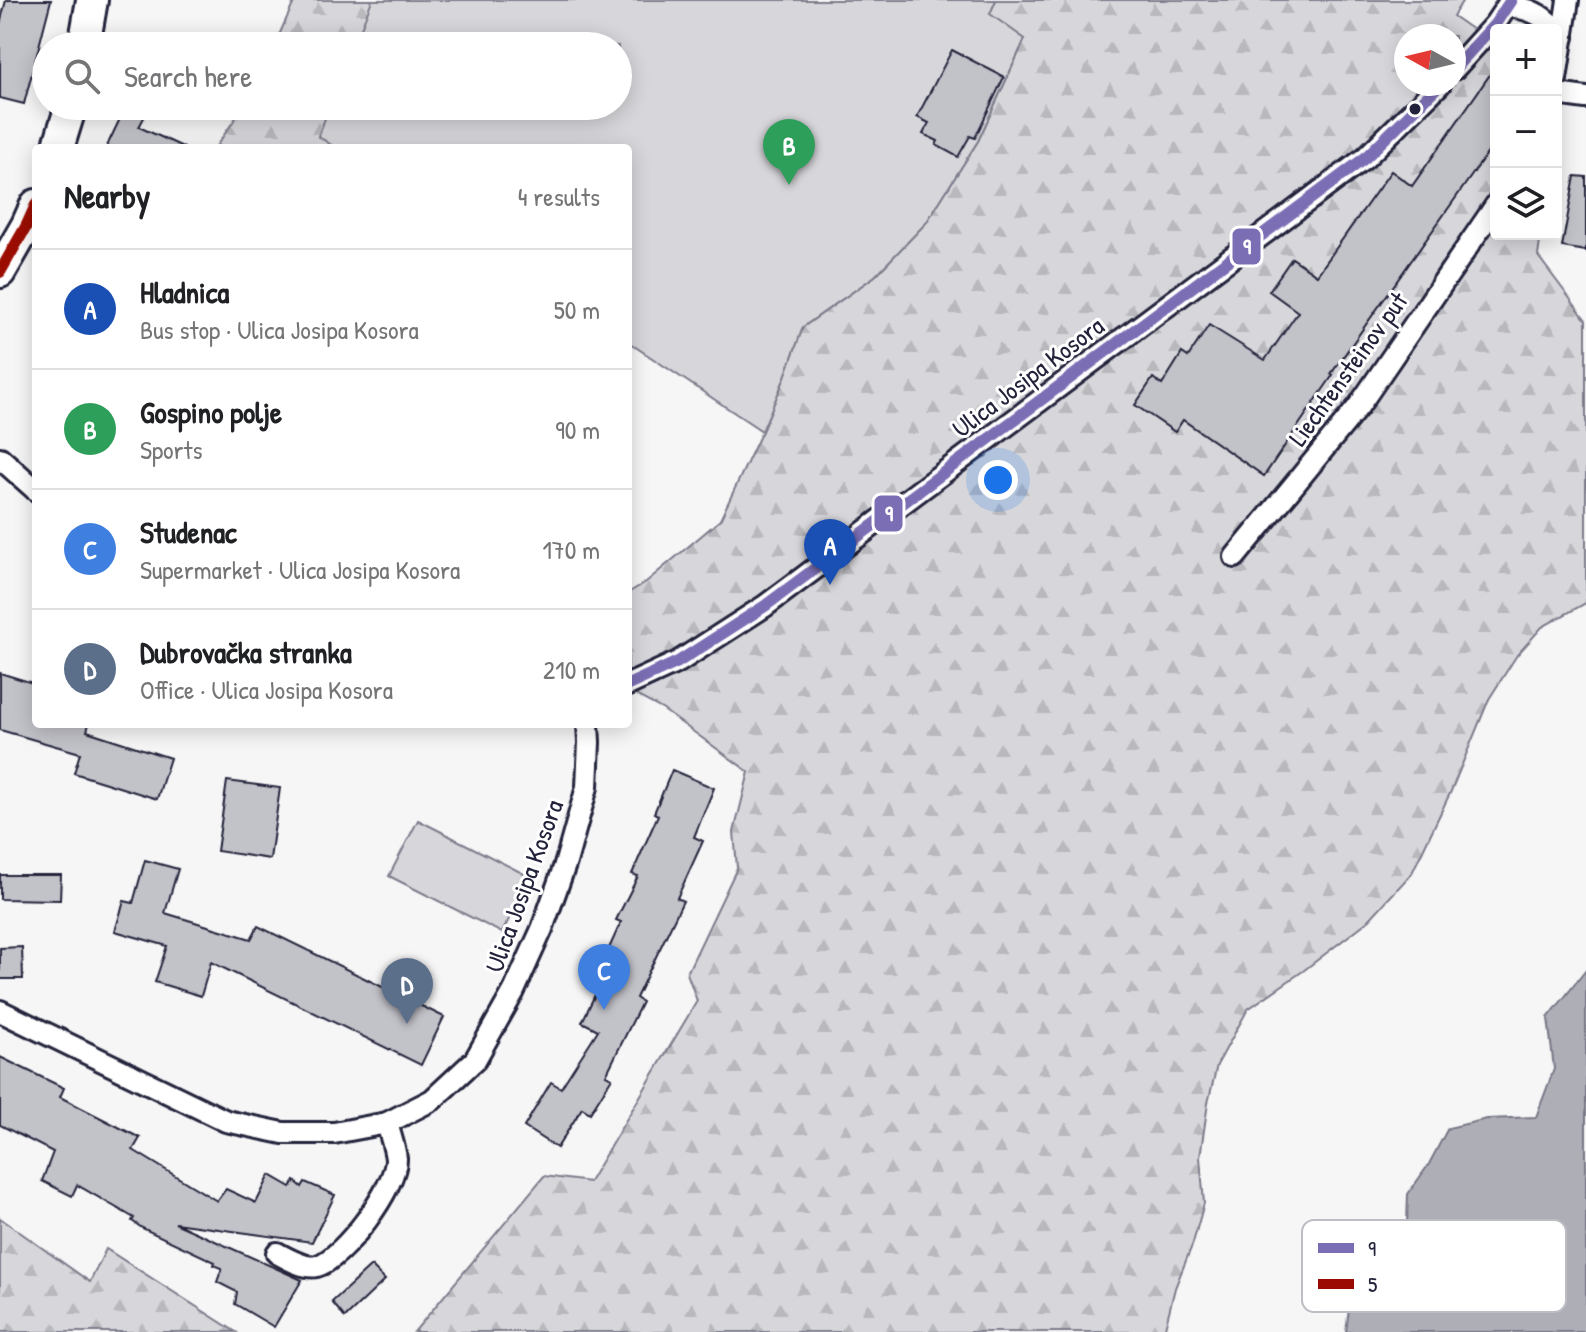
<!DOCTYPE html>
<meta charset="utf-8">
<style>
:root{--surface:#fff;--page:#f2f2f2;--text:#202124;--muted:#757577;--line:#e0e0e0;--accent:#d93025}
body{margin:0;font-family:"Patrick Hand",sans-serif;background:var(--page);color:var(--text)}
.controls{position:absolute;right:24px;top:24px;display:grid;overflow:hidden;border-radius:8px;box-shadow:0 4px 20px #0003}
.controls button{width:72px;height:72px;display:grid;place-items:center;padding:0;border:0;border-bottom:2px solid var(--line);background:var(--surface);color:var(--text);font:40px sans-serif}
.compass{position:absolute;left:1394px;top:24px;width:72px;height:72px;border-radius:50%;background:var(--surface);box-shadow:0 4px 20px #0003;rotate:278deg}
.you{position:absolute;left:998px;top:480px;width:28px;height:28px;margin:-20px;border:6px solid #fff;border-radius:50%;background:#1a73e8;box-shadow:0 0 0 12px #1a73e833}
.badge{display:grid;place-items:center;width:52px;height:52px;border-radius:50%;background:var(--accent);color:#fff;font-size:26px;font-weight:700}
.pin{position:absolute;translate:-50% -66px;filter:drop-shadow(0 2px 4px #0008)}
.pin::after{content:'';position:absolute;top:42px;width:28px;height:24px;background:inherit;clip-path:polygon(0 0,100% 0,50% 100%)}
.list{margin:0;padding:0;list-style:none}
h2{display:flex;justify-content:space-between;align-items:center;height:104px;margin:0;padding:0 32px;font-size:34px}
h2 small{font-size:26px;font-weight:400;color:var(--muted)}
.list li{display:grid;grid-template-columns:52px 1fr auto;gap:24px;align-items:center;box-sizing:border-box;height:120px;padding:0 32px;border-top:2px solid var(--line)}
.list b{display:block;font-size:30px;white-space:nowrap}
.list p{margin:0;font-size:26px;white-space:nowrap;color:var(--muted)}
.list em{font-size:26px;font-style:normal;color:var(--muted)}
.icon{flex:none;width:44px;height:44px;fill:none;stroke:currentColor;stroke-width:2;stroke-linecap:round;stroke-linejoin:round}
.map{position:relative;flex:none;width:1586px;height:1332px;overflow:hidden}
.search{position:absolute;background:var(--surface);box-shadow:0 4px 20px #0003;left:32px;top:32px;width:600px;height:88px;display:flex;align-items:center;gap:20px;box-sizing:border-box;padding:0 28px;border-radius:44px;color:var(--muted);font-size:30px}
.panel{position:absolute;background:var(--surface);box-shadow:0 4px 20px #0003;left:32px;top:144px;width:600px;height:584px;border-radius:8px}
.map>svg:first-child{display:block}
.forest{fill:url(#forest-firs);stroke:#7c7c8b;stroke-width:2;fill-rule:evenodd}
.park{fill:#d7d7db;stroke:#7c7c8b;stroke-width:2}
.water{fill:#aeaeb7;stroke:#767685;stroke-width:2}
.building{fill:#c2c2c9;stroke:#22223b;stroke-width:2}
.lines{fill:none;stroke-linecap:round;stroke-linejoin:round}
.minor-casing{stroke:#22223b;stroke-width:26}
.secondary-casing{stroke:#22223b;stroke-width:36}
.minor{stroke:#fff;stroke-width:20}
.secondary{stroke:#fff;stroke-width:30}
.bus-1-casing{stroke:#fff;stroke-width:18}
.bus-2-casing{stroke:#fff;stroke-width:18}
.bus-1{stroke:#7b6eb4;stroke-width:12}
.bus-2{stroke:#9b0b03;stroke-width:12}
.bus-dot{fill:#22223b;stroke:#fff;stroke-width:3}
.labels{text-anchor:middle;stroke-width:6;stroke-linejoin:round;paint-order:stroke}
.street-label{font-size:26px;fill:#22223b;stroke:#fff}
.key{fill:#fff;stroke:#bdbdc4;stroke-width:2}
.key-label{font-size:22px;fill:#22223b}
.line-badge{stroke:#fff;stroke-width:3}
.badge-label{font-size:22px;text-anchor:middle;font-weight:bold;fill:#fff}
</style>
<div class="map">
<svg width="1586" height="1332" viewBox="0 0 1586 1332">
<defs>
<pattern id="forest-firs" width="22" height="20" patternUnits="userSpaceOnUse" patternTransform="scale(2)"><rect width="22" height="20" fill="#d7d7db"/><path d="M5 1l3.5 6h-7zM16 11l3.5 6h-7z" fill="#b8b8bd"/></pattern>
</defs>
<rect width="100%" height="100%" fill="#f6f6f7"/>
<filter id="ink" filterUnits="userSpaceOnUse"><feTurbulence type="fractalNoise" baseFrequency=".0125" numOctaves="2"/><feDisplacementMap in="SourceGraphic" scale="16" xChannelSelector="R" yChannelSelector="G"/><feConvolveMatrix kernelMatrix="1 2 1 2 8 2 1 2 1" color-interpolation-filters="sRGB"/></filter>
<g filter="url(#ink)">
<!-- forest -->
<g class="forest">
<path d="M 295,0 L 412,0 L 390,46 L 274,46 Z"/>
<path d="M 996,0 L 1463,0 L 1453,16 L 1496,46 L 1496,234 L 1541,234 L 1538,256 L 1586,320 L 1586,603 L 1542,627 L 1517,655 L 1489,699 L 1451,791 L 1412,873 L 1368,921 L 1303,971 L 1248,1009 L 1217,1065 L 1208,1103 L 1200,1157 L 1204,1203 L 1193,1243 L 1175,1288 L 1164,1332 L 414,1332 L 544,1176 L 589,1182 L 697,1001 L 687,973 L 737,868 L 734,832 L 749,772 L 662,709 L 628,691 L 628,593 L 646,582 L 720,520 L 762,431 L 783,382 L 803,327 L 875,276 L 926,223 L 978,141 L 1025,39 L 989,14 ZM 1406,36 L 1454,36 L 1454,84 L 1406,84 Z"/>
<path d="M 244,106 L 363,106 L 363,148 L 215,148 Z"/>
<path d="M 0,1218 L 90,1282 L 106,1249 L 236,1332 L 0,1332 Z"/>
</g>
<!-- park -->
<g class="park">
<path d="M 372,0 L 996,0 L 990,14 L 1025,39 L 978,141 L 926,223 L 875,276 L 803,327 L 783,382 L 762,431 L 628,342 L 628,148 L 336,148 L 318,136 L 330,106 L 618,106 L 618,46 L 354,46 Z"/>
<path d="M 418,820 L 530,877 L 502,933 L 389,876 Z"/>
</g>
<!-- water -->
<path class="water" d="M 1586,970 L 1586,1332 L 1346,1332 L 1351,1293 L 1353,1252 L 1347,1232 L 1407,1223 L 1408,1194 L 1429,1164 L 1448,1128 L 1487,1119 L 1536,1117 L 1554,1069 L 1548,1018 Z"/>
<!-- building -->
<g class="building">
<path d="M 6,0 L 51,0 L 24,104 L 0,98 L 0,24 Z"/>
<path d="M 952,50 L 1004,77 L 975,138 L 970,136 L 958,157 L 936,145 L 938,141 L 923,134 L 929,123 L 917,117 Z"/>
<path d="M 1496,66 L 1496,141 L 1331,374 L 1333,375 L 1264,476 L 1183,420 L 1175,432 L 1135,405 L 1153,378 L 1162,385 L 1182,353 L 1188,357 L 1209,325 L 1265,360 L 1298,312 L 1269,291 L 1292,258 L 1317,275 L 1391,171 L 1412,186 Z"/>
<path d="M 126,106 L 150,106 L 139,127 L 185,148 L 106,148 Z"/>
<path d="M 1575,176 L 1586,177 L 1586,251 L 1562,247 Z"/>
<path d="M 0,673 L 36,684 L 36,724 L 89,724 L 87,731 L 170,758 L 157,799 L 74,773 L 80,753 L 0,730 Z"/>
<path d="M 672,770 L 714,788 L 694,837 L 703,841 L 677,898 L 683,901 L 636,998 L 642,1002 L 606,1075 L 612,1078 L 590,1113 L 582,1108 L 557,1148 L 524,1127 L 551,1082 L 561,1088 L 598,1030 L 582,1022 L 602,980 L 596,977 L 621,922 L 616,920 L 638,876 L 632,874 L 658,815 L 654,813 Z"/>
<path d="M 227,781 L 280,788 L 270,859 L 217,851 Z"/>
<path d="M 145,860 L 178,869 L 165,913 L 251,939 L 258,926 L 444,1017 L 421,1065 L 211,962 L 201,996 L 155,982 L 167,946 L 115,931 L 124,901 L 133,903 Z"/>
<path d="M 0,875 L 61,875 L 60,900 L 0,899 Z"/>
<path d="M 22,947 L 23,979 L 0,979 L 0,948 Z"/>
<path d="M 0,1057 L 64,1088 L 60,1097 L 140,1138 L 133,1150 L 217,1201 L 226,1189 L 256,1203 L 270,1175 L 291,1187 L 295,1181 L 302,1187 L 305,1182 L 335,1195 L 312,1242 L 175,1223 L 302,1280 L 274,1327 L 235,1304 L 237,1292 L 217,1282 L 222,1268 L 214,1265 L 215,1262 L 142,1228 L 132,1221 L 134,1218 L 77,1185 L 72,1196 L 42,1181 L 53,1152 L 0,1125 Z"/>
<path d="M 371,1266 L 385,1280 L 345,1318 L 332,1302 Z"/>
</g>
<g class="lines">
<!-- minor casing -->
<g class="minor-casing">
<g id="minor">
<path d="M 1508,6 C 1535,9 1545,17 1563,37"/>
<path d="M 1454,69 L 1495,24 L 1511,0"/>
<path d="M 1556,79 L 1568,0"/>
<path d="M 1556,94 L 1586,98"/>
<path d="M 0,458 L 36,490"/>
<path d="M 1235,557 L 1358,407 L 1496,205"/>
<path d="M 628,685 L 678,662 L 765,606 L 1365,158 L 1440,84"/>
<path d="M 0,1011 L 226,1121 L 283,1133 L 334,1133 L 387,1123 L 432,1100 L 475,1060 L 514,991 L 542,929 L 566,862 L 587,787 L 589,742 L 588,724"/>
<path d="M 277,1253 C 288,1259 305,1269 317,1266 C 343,1259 397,1186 396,1159 C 395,1148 390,1135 387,1123"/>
</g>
</g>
<!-- secondary casing -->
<g class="secondary-casing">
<g id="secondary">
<path d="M 84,46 L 92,0"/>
<path d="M 58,148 L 71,106"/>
<path d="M 0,272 L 27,225 L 36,205"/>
</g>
</g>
<!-- minor -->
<use href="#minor" class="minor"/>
<!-- secondary -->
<use href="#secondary" class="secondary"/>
<!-- bus-1 casing -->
<g class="bus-1-casing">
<g id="bus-1">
<path d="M 1454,69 L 1495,24 L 1511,0"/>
<path d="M 628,685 L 678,662 L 765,606 L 1365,158 L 1440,84"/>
</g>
</g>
<!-- bus-2 casing -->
<g class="bus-2-casing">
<path id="bus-2" d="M 0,272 L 27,225 L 36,205"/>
</g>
<!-- bus-1 -->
<use href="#bus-1" class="bus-1"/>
<!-- bus-2 -->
<use href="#bus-2" class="bus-2"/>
</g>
</g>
<!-- markers -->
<circle class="bus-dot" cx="1415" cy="109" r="7"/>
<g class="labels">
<!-- street labels -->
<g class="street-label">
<text transform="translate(1348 369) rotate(-54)" y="9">Liechtensteinov put</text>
<text transform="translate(1028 377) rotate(-37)" y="9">Ulica Josipa Kosora</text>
<text transform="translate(524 886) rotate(-70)" y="9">Ulica Josipa Kosora</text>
</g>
</g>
<!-- legend -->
<rect x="1302" y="1220" width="264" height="92" rx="12" class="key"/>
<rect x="1318" y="1243" width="36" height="10" fill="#7b6eb4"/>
<rect x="1318" y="1279" width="36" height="10" fill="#9b0b03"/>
<g class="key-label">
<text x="1368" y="1256">9</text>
<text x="1368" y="1292">5</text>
</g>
<g class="line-badge">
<rect x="1231" y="227" width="31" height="39" rx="8" fill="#7b6eb4"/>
<rect x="873" y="494" width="31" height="39" rx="8" fill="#7b6eb4"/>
</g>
<g class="badge-label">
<text x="1247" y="254">9</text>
<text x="889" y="521">9</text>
</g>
</svg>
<div class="controls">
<button>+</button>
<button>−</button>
<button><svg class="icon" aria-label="layers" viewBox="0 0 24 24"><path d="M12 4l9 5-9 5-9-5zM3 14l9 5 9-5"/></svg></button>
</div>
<svg class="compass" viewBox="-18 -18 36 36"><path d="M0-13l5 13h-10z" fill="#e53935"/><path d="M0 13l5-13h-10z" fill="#757577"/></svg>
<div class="you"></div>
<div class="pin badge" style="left:830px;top:585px;background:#1a4fb4">A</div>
<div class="pin badge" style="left:789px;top:185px;background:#2e9e5b">B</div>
<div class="pin badge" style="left:604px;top:1010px;background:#3f7fe0">C</div>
<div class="pin badge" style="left:407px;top:1024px;background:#5c6f8a">D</div>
<div class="search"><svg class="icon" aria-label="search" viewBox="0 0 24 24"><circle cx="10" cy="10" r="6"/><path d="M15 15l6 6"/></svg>Search here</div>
<section class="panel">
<h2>Nearby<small>4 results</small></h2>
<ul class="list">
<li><span class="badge" style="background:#1a4fb4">A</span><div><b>Hladnica</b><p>Bus stop · Ulica Josipa Kosora</p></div><em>50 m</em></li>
<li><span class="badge" style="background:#2e9e5b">B</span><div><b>Gospino polje</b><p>Sports</p></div><em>90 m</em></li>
<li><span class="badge" style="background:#3f7fe0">C</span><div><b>Studenac</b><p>Supermarket · Ulica Josipa Kosora</p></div><em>170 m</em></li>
<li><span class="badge" style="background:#5c6f8a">D</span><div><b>Dubrovačka stranka</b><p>Office · Ulica Josipa Kosora</p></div><em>210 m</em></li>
</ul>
</section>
</div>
